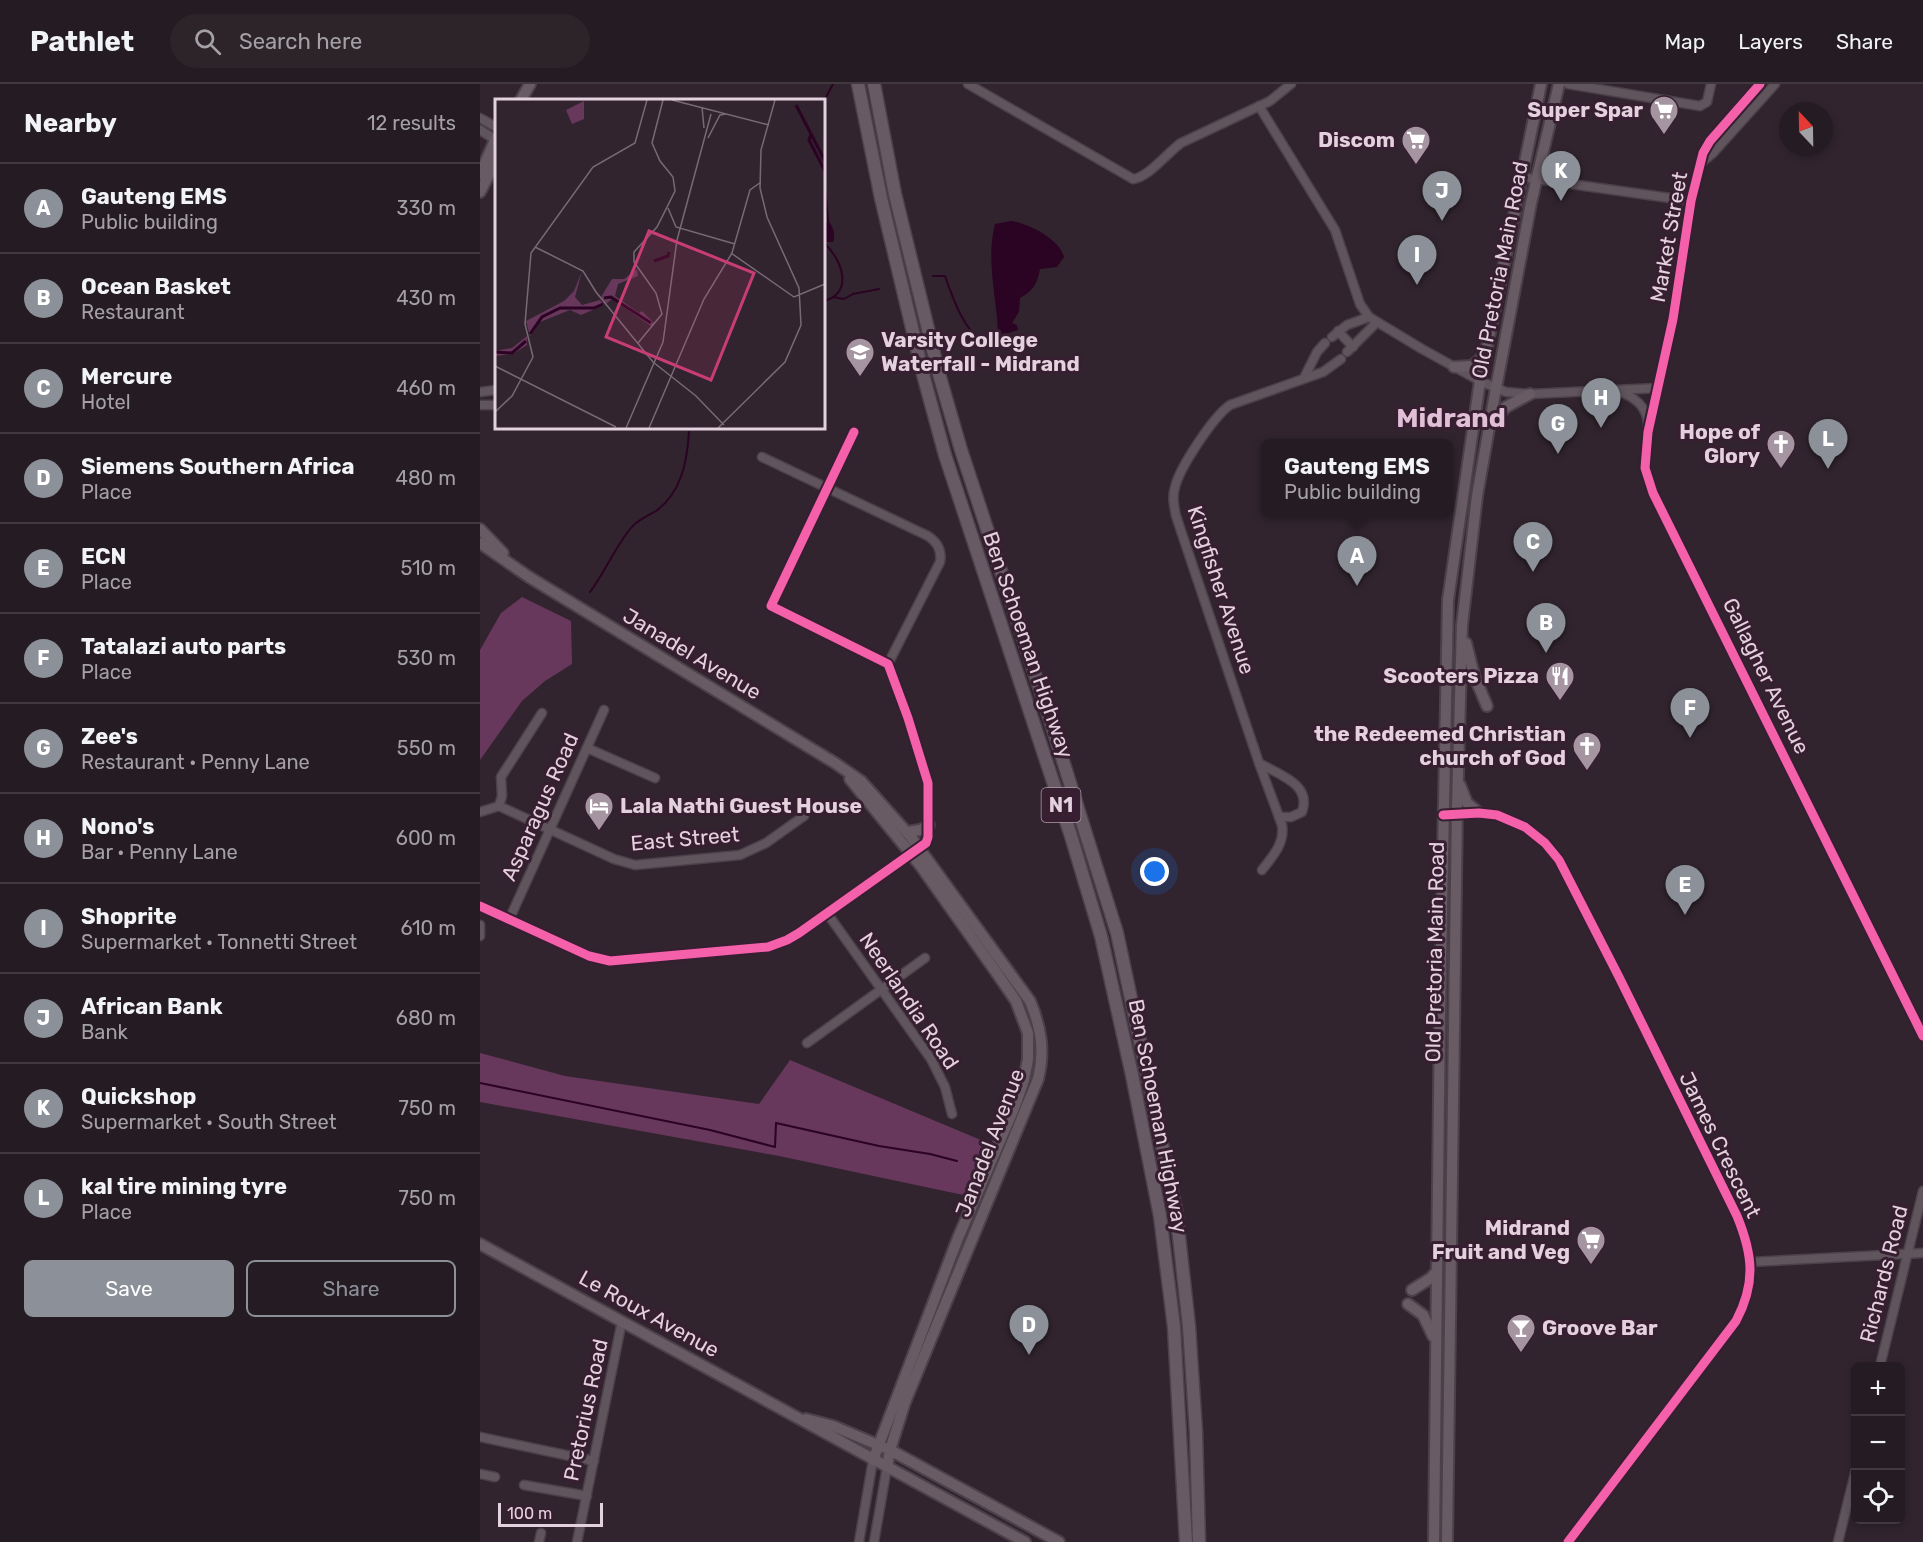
<!DOCTYPE html>
<meta charset="utf-8">
<style>
:root{--surface:#251b22;--page:#2d242a;--text:#f1f3f6;--muted:#a3a1a5;--line:#423940;--accent:#8c9099}
body{margin:0;font-family:Rubik,sans-serif;background:var(--page);color:var(--text)}
.controls{position:absolute;right:18px;bottom:18px;display:grid;overflow:hidden;border-radius:9px;box-shadow:0 3px 9px #0003}
.controls button{width:54px;height:54px;display:grid;place-items:center;padding:0;border:0;border-bottom:2px solid var(--line);background:var(--surface);color:var(--text);font:30px sans-serif}
.compass{position:absolute;left:1299px;top:18px;width:54px;height:54px;border-radius:50%;background:var(--surface);box-shadow:0 3px 9px #0003;rotate:338deg}
.scale{position:absolute;left:18px;bottom:15px;width:105px;box-sizing:border-box;padding-left:6px;border:3px solid #e3d2dd;border-top:0;font-size:16px;line-height:21px;white-space:nowrap;color:#e3d2dd;-webkit-text-stroke:4px #371e31;paint-order:stroke}
.you{position:absolute;left:675px;top:788px;width:21px;height:21px;margin:-15px;border:4px solid #fff;border-radius:50%;background:#1a73e8;box-shadow:0 0 0 9px #1a73e833}
.badge{display:grid;place-items:center;width:39px;height:39px;border-radius:50%;background:var(--accent);color:#fff;font-size:20px;font-weight:700}
.pin{position:absolute;translate:-50% -50px;filter:drop-shadow(0 2px 3px #0008)}
.pin::after{content:'';position:absolute;top:32px;width:21px;height:18px;background:inherit;clip-path:polygon(0 0,100% 0,50% 100%)}
.popup{position:absolute;left:781px;top:355px;width:192px;height:78px;box-sizing:border-box;display:grid;place-content:center;border-radius:9px;background:var(--surface);filter:drop-shadow(0 2px 4px #0005);font-size:20px;white-space:nowrap;color:var(--muted)}
.popup b{font-size:22px;color:var(--text)}
.popup::after{content:'';position:absolute;left:50%;top:100%;margin-left:-12px;border:12px solid transparent;border-top-color:var(--surface)}
.list{margin:0;padding:0;list-style:none}
h2{display:flex;justify-content:space-between;align-items:center;height:78px;margin:0;padding:0 24px;font-size:26px}
h2 small{font-size:20px;font-weight:400;color:var(--muted)}
.list li{display:grid;grid-template-columns:39px 1fr auto;gap:18px;align-items:center;box-sizing:border-box;height:90px;padding:0 24px;border-top:2px solid var(--line)}
.list b{display:block;font-size:22px;white-space:nowrap}
.list p{margin:0;font-size:20px;white-space:nowrap;color:var(--muted)}
.list em{font-size:20px;font-style:normal;color:var(--muted)}
.actions{display:flex;gap:12px;padding:18px 24px}
.actions a{flex:1;padding:14px 0;border:2px solid var(--accent);border-radius:9px;text-align:center;font-size:21px;color:var(--accent)}
.actions .main{background:var(--accent);color:#fff}
.icon{flex:none;width:33px;height:33px;fill:none;stroke:currentColor;stroke-width:2;stroke-linecap:round;stroke-linejoin:round}
.map{position:relative;flex:none;width:1443px;height:1458px;overflow:hidden}
header{display:flex;align-items:center;gap:36px;box-sizing:border-box;height:84px;padding:0 30px;background:var(--surface);border-bottom:2px solid var(--line)}
header strong{font-size:28px}
nav{display:flex;gap:33px;margin-inline-start:auto;font-size:21px}
.search{width:420px;height:54px;background:var(--page);display:flex;align-items:center;gap:15px;box-sizing:border-box;padding:0 21px;border-radius:33px;color:var(--muted);font-size:22px}
main{display:flex}
aside{flex:1;background:var(--surface)}
.map>svg:first-child{display:block}
.green{fill:#67375c}
.water{fill:#2b0323}
.lines{fill:none;stroke-linecap:round;stroke-linejoin:round}
.stream{stroke:#2b0323;stroke-width:2}
.minor-casing{stroke:#4c414a;stroke-width:11}
.major-casing{stroke:#4c414a;stroke-width:14}
.highway-casing{stroke:#4c414a;stroke-width:15}
.minor{stroke:#61555d;stroke-width:8}
.major{stroke:#685b64;stroke-width:10}
.highway{stroke:#685a65;stroke-width:12}
.cycleway-casing{stroke:#371e31;stroke-width:13}
.cycleway{stroke:#f560ab;stroke-width:9}
.labels{text-anchor:middle;stroke-width:6;stroke-linejoin:round;paint-order:stroke}
.shield{fill:#371e31;stroke:#af9ca9;stroke-width:1.5}
.shield-label{font-size:20px;font-weight:bold;fill:#e3d2dd}
.poi-label{font-size:21px;font-weight:bold;fill:#e3d2dd;stroke:#371e31;text-anchor:end}
.street-label{font-size:21px;fill:#e3d2dd;stroke:#371e31}
.district-label{font-size:27px;font-weight:bold;fill:#e1c0d7;stroke:#371e31}
.inset-river{fill:none;stroke:#2b0323;stroke-width:3}
.inset-road{fill:none;stroke:#786a74;stroke-width:1.5}
.view{fill:#c93d75;fill-opacity:0.15;stroke:#c93d75;stroke-width:3}
.inset-edge{fill:none;stroke:#e3d2dd;stroke-width:3}
</style>
<header>
<strong>Pathlet</strong>
<div class="search"><svg class="icon" aria-label="search" viewBox="0 0 24 24"><circle cx="10" cy="10" r="6"/><path d="M15 15l6 6"/></svg>Search here</div>
<nav><a>Map</a><a>Layers</a><a>Share</a></nav>
</header>
<main>
<aside>
<h2>Nearby<small>12 results</small></h2>
<ul class="list">
<li><span class="badge">A</span><div><b>Gauteng EMS</b><p>Public building</p></div><em>330 m</em></li>
<li><span class="badge">B</span><div><b>Ocean Basket</b><p>Restaurant</p></div><em>430 m</em></li>
<li><span class="badge">C</span><div><b>Mercure</b><p>Hotel</p></div><em>460 m</em></li>
<li><span class="badge">D</span><div><b>Siemens Southern Africa</b><p>Place</p></div><em>480 m</em></li>
<li><span class="badge">E</span><div><b>ECN</b><p>Place</p></div><em>510 m</em></li>
<li><span class="badge">F</span><div><b>Tatalazi auto parts</b><p>Place</p></div><em>530 m</em></li>
<li><span class="badge">G</span><div><b>Zee's</b><p>Restaurant · Penny Lane</p></div><em>550 m</em></li>
<li><span class="badge">H</span><div><b>Nono's</b><p>Bar · Penny Lane</p></div><em>600 m</em></li>
<li><span class="badge">I</span><div><b>Shoprite</b><p>Supermarket · Tonnetti Street</p></div><em>610 m</em></li>
<li><span class="badge">J</span><div><b>African Bank</b><p>Bank</p></div><em>680 m</em></li>
<li><span class="badge">K</span><div><b>Quickshop</b><p>Supermarket · South Street</p></div><em>750 m</em></li>
<li><span class="badge">L</span><div><b>kal tire mining tyre</b><p>Place</p></div><em>750 m</em></li>
</ul>
<div class="actions"><a class="main">Save</a><a>Share</a></div>
</aside>
<div class="map">
<svg width="1443" height="1458" viewBox="0 0 1443 1458">
<rect width="100%" height="100%" fill="#31242e"/>
<!-- green -->
<g class="green">
<path d="M 42,513 L 91,537 L 92,580 L 65,597 L 42,617 L 0,676 L 0,566 L 21,529 Z"/>
<path d="M 0,969 L 85,992 L 279,1020 L 310,976 L 508,1059 L 488,1112 L 299,1072 L 0,1018 Z"/>
</g>
<!-- water -->
<g class="water">
<path d="M 348,136 C 353,143 356,150 353,158 L 344,158 L 344,141 Z"/>
<path d="M 531,137 C 548,139 580,155 584,173 L 577,183 L 560,185 C 557,200 554,206 540,214 L 539,228 L 532,239 L 537,241 L 538,246 L 528,249 L 520,261 C 517,252 518,243 517,234 C 514,203 507,171 515,140 Z"/>
</g>
<g class="lines">
<!-- stream -->
<g class="stream">
<path d="M 344,17 L 353,0"/>
<path d="M 344,92 L 348,136"/>
<path d="M 344,159 C 361,174 375,208 344,217"/>
<path d="M 453,192 L 465,192 C 471,209 485,251 503,255 C 507,256 513,255 518,255"/>
<path d="M 353,213 L 364,215 L 373,210 L 399,205"/>
<path d="M 110,508 C 125,488 134,465 150,445 C 157,436 166,433 176,427 C 202,408 207,377 209,348"/>
<path d="M 0,999 L 230,1046 L 295,1063 L 296,1039 L 399,1062 L 450,1070 L 477,1077"/>
</g>
<!-- minor casing -->
<g class="minor-casing">
<g id="minor">
<path d="M 488,0 L 653,95 C 669,93 687,69 701,59 L 790,17 L 811,0"/>
<path d="M 1088,0 L 1220,22 L 1227,18 L 1231,0"/>
<path d="M 1280,0 L 1230,57 L 1223,69 L 1211,117 L 1193,235 L 1168,348 L 1165,384 L 1173,409 L 1443,952"/>
<path d="M 779,22 L 855,146 L 880,220 L 889,233 L 942,265 L 1000,297 L 1026,308 L 1050,310 L 1178,304"/>
<path d="M 0,34 L 16,43"/>
<path d="M 0,46 L 16,56"/>
<path d="M 1222,78 L 1232,70 L 1295,0"/>
<path d="M 1041,93 L 1211,117"/>
<path d="M 858,247 L 873,263"/>
<path d="M 852,253 L 867,241 L 889,233"/>
<path d="M 867,268 L 897,238"/>
<path d="M 824,294 L 837,268 L 845,259"/>
<path d="M 1137,307 C 1154,312 1168,323 1168,342"/>
<path d="M 0,308 L 16,306"/>
<path d="M 0,321 L 16,321"/>
<path d="M 282,373 L 448,452 C 457,458 462,467 460,478 L 408,580"/>
<path d="M 107,664 L 175,694"/>
<path d="M 779,679 C 799,691 832,700 822,728 L 811,733 L 799,733"/>
<path d="M 19,722 L 134,775 L 155,781 L 260,771 L 286,759 L 324,732"/>
<path d="M 19,722 L 22,712 L 21,693 L 62,629"/>
<path d="M 0,728 L 19,722"/>
<path d="M 963,731 L 999,729 L 1017,731 L 1045,743 L 1065,759 L 1079,776 L 1139,893 L 1257,1132 C 1273,1171 1276,1199 1256,1237 L 1088,1458"/>
<path d="M 782,786 C 793,772 805,759 802,741 L 779,679 L 696,432 C 694,422 692,413 695,403 C 700,383 733,333 750,321 L 843,288 L 861,275"/>
<path d="M 0,822 L 109,872 L 130,877 L 288,863 L 307,856 L 319,849 L 446,759 L 448,753 L 448,699 L 428,634 L 408,580 L 291,522 L 374,348"/>
<path d="M 347,829 L 451,975 L 465,1003 L 472,1030"/>
<path d="M 29,836 L 124,626"/>
<path d="M 0,841 L 0,852"/>
<path d="M 327,959 L 445,874"/>
<path d="M 1271,1178 L 1443,1169"/>
<path d="M 1400,1282 L 1443,1107"/>
<path d="M 0,1353 L 114,1377"/>
<path d="M 0,1390 L 15,1393"/>
<path d="M 44,1401 L 107,1412"/>
<path d="M 59,1458 L 61,1449"/>
<path d="M 97,1458 L 142,1237"/>
<path d="M 379,1458 L 393,1376"/>
<path d="M 394,1458 L 407,1383"/>
<path d="M 1358,1458 L 1376,1385"/>
</g>
</g>
<!-- major casing -->
<g class="major-casing">
<g id="major">
<path d="M 41,16 L 50,0"/>
<path d="M 0,90 L 16,54"/>
<path d="M 0,108 L 16,77"/>
<path d="M 974,283 L 992,282 L 1005,271"/>
<path d="M 1010,340 L 1026,323 L 1050,310"/>
<path d="M 0,445 L 23,469"/>
<path d="M 0,459 L 49,493 L 355,679 L 381,697 L 431,753 L 550,917 C 561,944 565,967 558,995 L 425,1318 L 410,1366 L 407,1383"/>
<path d="M 986,559 L 994,591 L 1007,622"/>
<path d="M 370,695 L 440,781 L 516,888 L 536,917 L 548,949 L 548,975 L 544,996 L 535,1022 L 478,1154 L 393,1376"/>
<path d="M 980,701 L 987,719 L 999,729"/>
<path d="M 427,748 L 440,746 L 449,741"/>
<path d="M 0,1160 L 545,1458"/>
<path d="M 932,1206 L 951,1194 L 957,1187"/>
<path d="M 928,1220 L 943,1231 L 953,1252"/>
<path d="M 326,1335 L 353,1342 L 410,1366 L 579,1458"/>
<path d="M 954,1458 L 960,925 L 968,516 L 1000,297 L 1061,0"/>
<path d="M 967,1458 L 977,724 L 982,541 L 997,412 L 1016,304 L 1051,119 L 1079,0"/>
</g>
</g>
<!-- highway casing -->
<g class="highway-casing">
<g id="highway">
<path d="M 378,0 L 401,114 L 444,294 L 465,371 L 591,752 L 621,852 L 652,991 L 680,1132 L 694,1243 L 706,1458"/>
<path d="M 394,0 L 415,110 L 459,290 L 481,366 L 573,645 L 637,849 L 696,1126 L 709,1242 L 716,1348 L 719,1458"/>
</g>
</g>
<!-- minor -->
<use href="#minor" class="minor"/>
<!-- major -->
<use href="#major" class="major"/>
<!-- highway -->
<use href="#highway" class="highway"/>
<!-- cycleway casing -->
<g class="cycleway-casing">
<g id="cycleway">
<path d="M 1280,0 L 1230,57 L 1223,69 L 1211,117 L 1193,235 L 1168,348 L 1165,384 L 1173,409 L 1443,952"/>
<path d="M 963,731 L 999,729 L 1017,731 L 1045,743 L 1065,759 L 1079,776 L 1139,893 L 1257,1132 C 1273,1171 1276,1199 1256,1237 L 1088,1458"/>
<path d="M 0,822 L 109,872 L 130,877 L 288,863 L 307,856 L 319,849 L 446,759 L 448,753 L 448,699 L 428,634 L 408,580 L 291,522 L 374,348"/>
</g>
</g>
<!-- cycleway -->
<use href="#cycleway" class="cycleway"/>
</g>
<!-- icons -->
<defs>
<g id="supermarket-pin" transform="scale(1.5)"><path d="M0 17L-7.5 6A9.5 9.5 0 1 1 7.5 6Z" fill="#a595a0" stroke="#371e31"/><path d="M-6-5.5h2.5l.6 2H6L4.5 2H-2.5L-4.4-4H-6ZM-1.5 3.2a1.3 1.3 0 1 0 .1 0ZM3 3.2a1.3 1.3 0 1 0 .1 0Z" fill="#fff"/></g>
<g id="university-pin" transform="scale(1.5)"><path d="M0 17L-7.5 6A9.5 9.5 0 1 1 7.5 6Z" fill="#a595a0" stroke="#371e31"/><path d="M0-5L7-2L0 1L-7-2ZM-4 1L0 2.5L4 1V4Q0 6-4 4Z" fill="#fff"/></g>
<g id="church-pin" transform="scale(1.5)"><path d="M0 17L-7.5 6A9.5 9.5 0 1 1 7.5 6Z" fill="#a595a0" stroke="#371e31"/><path d="M-1.2-6h2.4v3.5h3.3v2.4h-3.3V6h-2.4V-.1h-3.3v-2.4h3.3Z" fill="#fff"/></g>
<g id="restaurant-pin" transform="scale(1.5)"><path d="M0 17L-7.5 6A9.5 9.5 0 1 1 7.5 6Z" fill="#a595a0" stroke="#371e31"/><path d="M-5-6h1v4h1v-4h1v4h1v-4h1v5L-1.5 .5V6h-2V.5L-5-1ZM5-6V6H3V1.5H1.5Q1.5-4 5-6Z" fill="#fff"/></g>
<g id="hotel-pin" transform="scale(1.5)"><path d="M0 17L-7.5 6A9.5 9.5 0 1 1 7.5 6Z" fill="#a595a0" stroke="#371e31"/><path d="M-6-4.5h1.5V1H6V5H4.5V3h-9V5H-6ZM-4 0a1.8 1.8 0 1 1 3.6 0ZM.5 0V-2.5h3Q6-2.5 6 0Z" fill="#fff"/></g>
<g id="bar-pin" transform="scale(1.5)"><path d="M0 17L-7.5 6A9.5 9.5 0 1 1 7.5 6Z" fill="#a595a0" stroke="#371e31"/><path d="M-6-5H6L.8 .8V4.5H3.5V6h-7V4.5H-.8V.8Z" fill="#fff"/></g>
</defs>
<g fill-rule="evenodd">
<use href="#supermarket-pin" x="1184" y="26"/>
<use href="#supermarket-pin" x="936" y="56"/>
<use href="#university-pin" x="380" y="268"/>
<use href="#church-pin" x="1301" y="360"/>
<use href="#restaurant-pin" x="1080" y="592"/>
<use href="#church-pin" x="1107" y="662"/>
<use href="#hotel-pin" x="119" y="722"/>
<use href="#supermarket-pin" x="1111" y="1156"/>
<use href="#bar-pin" x="1041" y="1244"/>
</g>
<g class="labels">
<!-- shield labels -->
<rect class="shield" x="561.5" y="704" width="39" height="34" rx="4.5"/>
<g class="shield-label">
<text x="581" y="728">N1</text>
</g>
<!-- poi labels -->
<g class="poi-label">
<text x="1163" y="33">Super Spar</text>
<text x="915" y="63">Discom</text>
<text x="401" y="263" text-anchor="start">Varsity College<tspan x="401" dy="24">Waterfall - Midrand</tspan></text>
<text x="1280" y="355">Hope of<tspan x="1280" dy="24">Glory</tspan></text>
<text x="1059" y="599">Scooters Pizza</text>
<text x="1086" y="657">the Redeemed Christian<tspan x="1086" dy="24">church of God</tspan></text>
<text x="140" y="729" text-anchor="start">Lala Nathi Guest House</text>
<text x="1090" y="1151">Midrand<tspan x="1090" dy="24">Fruit and Veg</tspan></text>
<text x="1062" y="1251" text-anchor="start">Groove Bar</text>
</g>
<!-- street labels -->
<g class="street-label">
<text transform="translate(1189 153) rotate(-80)" y="7">Market Street</text>
<text transform="translate(1020 186) rotate(-79)" y="7">Old Pretoria Main Road</text>
<text transform="translate(741 506) rotate(72)" y="7">Kingfisher Avenue</text>
<text transform="translate(548 561) rotate(71)" y="7">Ben Schoeman Highway</text>
<text transform="translate(212 570) rotate(31)" y="7">Janadel Avenue</text>
<text transform="translate(1286 592) rotate(64)" y="7">Gallagher Avenue</text>
<text transform="translate(60 723) rotate(-66)" y="7">Asparagus Road</text>
<text transform="translate(205 755) rotate(-5)" y="7">East Street</text>
<text transform="translate(955 868) rotate(-89)" y="7">Old Pretoria Main Road</text>
<text transform="translate(429 917) rotate(56)" y="7">Neerlandia Road</text>
<text transform="translate(678 1032) rotate(79)" y="7">Ben Schoeman Highway</text>
<text transform="translate(510 1059) rotate(-69)" y="7">Janadel Avenue</text>
<text transform="translate(1240 1061) rotate(64)" y="7">James Crescent</text>
<text transform="translate(1404 1190) rotate(-76)" y="7">Richards Road</text>
<text transform="translate(169 1230) rotate(29)" y="7">Le Roux Avenue</text>
<text transform="translate(106 1326) rotate(-78)" y="7">Pretorius Road</text>
</g>
<!-- district labels -->
<g class="district-label">
<text x="971" y="343">Midrand</text>
</g>
</g>
<!-- overview -->
<g transform="translate(15 15)">
<rect width="330" height="330" fill="#31242e"/>
<path d="M 89,2 L 89,20 L 77,25 L 71,11 ZM 142,170 L 143,177 L 123,185 L 120,197 L 144,214 L 147,212 L 159,224 L 156,227 L 117,200 L 111,205 L 106,198 L 117,180 L 129,180 ZM 87,172 L 80,198 L 87,206 L 105,201 L 109,206 L 86,216 L 75,211 L 45,223 L 35,237 L 31,222 L 69,202 L 79,192 ZM 32,237 L 32,246 L 18,255 L 0,257 L 0,252 L 17,249 Z" fill="#67375c"/>
<path class="inset-river" d="M 301,6 L 330,62M 316,35 L 314,41 L 330,72M 159,162 L 173,157 L 174,153M 109,199 L 116,198 L 156,224M 35,235 L 47,218 L 65,209 L 99,209 L 108,205M 0,253 L 17,254 L 31,242"/>
<path class="inset-road" d="M 177,1 L 274,26M 207,8 L 209,29M 213,39 L 225,16 L 231,15M 173,109 L 181,128 L 240,145M 40,148 L 88,172 L 101,193 L 158,263 L 201,297 L 229,326M 236,154 L 299,198 L 330,185M 143,244 L 167,215 L 161,194 L 139,163 L 139,153 L 162,128 L 180,92 L 178,78 L 165,62 L 157,44 L 168,1M 0,267 L 121,328M 0,313 L 17,297 L 38,258 L 30,225 L 36,154 L 98,68 L 140,44 L 152,1M 131,329 L 168,243 L 182,141 L 216,15M 154,329 L 209,200 L 237,154 L 255,91 L 266,83M 223,329 L 290,263 L 306,226 L 304,189 L 272,118 L 265,89 L 266,51 L 280,1"/>
<path class="view" d="M 154,132 L 259,174 L 216,281 L 111,238 Z"/>
<rect width="330" height="330" class="inset-edge"/>
</g>
</svg>
<div class="controls">
<button>+</button>
<button>−</button>
<button><svg class="icon" aria-label="locate" viewBox="0 0 24 24"><circle cx="12" cy="12" r="6"/><path d="M12 2v4M12 18v4M2 12h4M18 12h4"/></svg></button>
</div>
<svg class="compass" viewBox="-18 -18 36 36"><path d="M0-13l5 13h-10z" fill="#e53935"/><path d="M0 13l5-13h-10z" fill="#a3a1a5"/></svg>
<div class="scale">100 m</div>
<div class="you"></div>
<div class="pin badge" style="left:877px;top:502px">A</div>
<div class="popup"><b>Gauteng EMS</b>Public building</div>
<div class="pin badge" style="left:1066px;top:569px">B</div>
<div class="pin badge" style="left:1053px;top:488px">C</div>
<div class="pin badge" style="left:549px;top:1271px">D</div>
<div class="pin badge" style="left:1205px;top:831px">E</div>
<div class="pin badge" style="left:1210px;top:654px">F</div>
<div class="pin badge" style="left:1078px;top:370px">G</div>
<div class="pin badge" style="left:1121px;top:344px">H</div>
<div class="pin badge" style="left:937px;top:201px">I</div>
<div class="pin badge" style="left:962px;top:137px">J</div>
<div class="pin badge" style="left:1081px;top:117px">K</div>
<div class="pin badge" style="left:1348px;top:385px">L</div>
</div>
</main>
